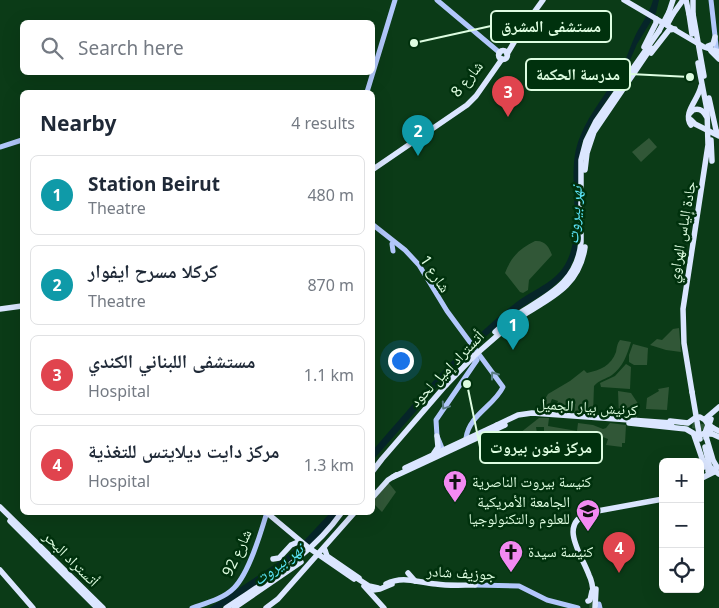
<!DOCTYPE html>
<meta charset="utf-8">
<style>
:root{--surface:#fff;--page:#f2f2f3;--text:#1f2937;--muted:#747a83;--line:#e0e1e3;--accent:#111827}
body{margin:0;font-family:"Noto Sans","Noto Naskh Arabic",sans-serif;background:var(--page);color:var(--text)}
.controls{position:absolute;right:15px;bottom:15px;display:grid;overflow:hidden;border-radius:8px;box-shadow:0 5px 20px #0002}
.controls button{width:45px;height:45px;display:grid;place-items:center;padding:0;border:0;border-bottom:1px solid var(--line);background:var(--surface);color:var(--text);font:25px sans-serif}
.you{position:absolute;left:400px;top:360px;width:18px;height:18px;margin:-12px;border:4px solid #fff;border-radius:50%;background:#1a73e8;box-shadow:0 0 0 8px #1a73e833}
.badge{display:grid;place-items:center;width:32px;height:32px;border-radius:50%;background:var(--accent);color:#fff;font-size:16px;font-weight:700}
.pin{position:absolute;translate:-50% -41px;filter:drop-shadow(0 1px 2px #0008)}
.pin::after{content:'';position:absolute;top:26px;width:18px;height:15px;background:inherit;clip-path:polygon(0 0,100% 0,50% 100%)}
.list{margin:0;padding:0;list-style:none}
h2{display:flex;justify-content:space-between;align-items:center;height:65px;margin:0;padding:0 20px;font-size:21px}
h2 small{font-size:16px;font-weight:400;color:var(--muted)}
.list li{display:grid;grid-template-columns:32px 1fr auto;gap:15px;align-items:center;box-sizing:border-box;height:80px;margin:0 10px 10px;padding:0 10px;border:1px solid var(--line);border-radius:8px}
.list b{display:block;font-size:19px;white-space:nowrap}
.list p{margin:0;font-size:16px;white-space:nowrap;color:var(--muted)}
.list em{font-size:16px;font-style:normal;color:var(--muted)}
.icon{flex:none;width:28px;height:28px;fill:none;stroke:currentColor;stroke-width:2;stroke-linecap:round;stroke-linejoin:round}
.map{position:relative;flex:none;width:719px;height:608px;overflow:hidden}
.search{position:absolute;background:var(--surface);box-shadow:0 5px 20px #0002;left:20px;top:20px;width:355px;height:55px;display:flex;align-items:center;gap:12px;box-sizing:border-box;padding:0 18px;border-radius:8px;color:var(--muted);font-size:19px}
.panel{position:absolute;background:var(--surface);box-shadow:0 5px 20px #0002;left:20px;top:90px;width:355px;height:425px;border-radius:8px}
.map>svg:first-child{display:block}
.green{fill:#315737}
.water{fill:#062529}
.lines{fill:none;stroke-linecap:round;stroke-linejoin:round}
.highway-tunnel{stroke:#2b5835;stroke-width:5.5;stroke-dasharray:5.5 3;stroke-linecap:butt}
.major{stroke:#b2c7fb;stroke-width:5}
.highway{stroke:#dbe6ff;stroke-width:5.5}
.highway-bridge{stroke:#dbe6ff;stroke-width:5.5}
.oneway{stroke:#597c84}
.labels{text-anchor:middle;stroke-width:5;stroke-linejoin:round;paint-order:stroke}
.street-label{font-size:15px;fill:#defde1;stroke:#00310d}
.poi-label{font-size:15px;fill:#defde1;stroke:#00310d;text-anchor:start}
.water-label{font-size:16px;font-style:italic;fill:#5be4f7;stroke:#00310d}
.leader{fill:none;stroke:#defde1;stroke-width:2}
.callout-dot{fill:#defde1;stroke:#00310d;stroke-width:2}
.callout{fill:#00310d;stroke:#defde1;stroke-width:2}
.callout-label{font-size:16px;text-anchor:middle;font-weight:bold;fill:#defde1}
</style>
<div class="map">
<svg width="719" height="608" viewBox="0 0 719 608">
<rect width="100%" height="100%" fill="#0b3b17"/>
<!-- green -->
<g class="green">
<path d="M 649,138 L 657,147 L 641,162 L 632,152 Z"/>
<path d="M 535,241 C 545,240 549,247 552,255 L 529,280 L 528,290 L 523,293 L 520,292 L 505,273 C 511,257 520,248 535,241 Z"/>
<path d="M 679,328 L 681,352 L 666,350 L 650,345 L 657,339 L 662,340 L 673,329 Z"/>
<path d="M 620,340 L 631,342 C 627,355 623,367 612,375 C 606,379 599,380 594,386 L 593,414 L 555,411 L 558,401 L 552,399 L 547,411 L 539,410 L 548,394 L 570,381 L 584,370 L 587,373 C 600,370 611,366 616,352 C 617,347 617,344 620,340 Z"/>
<path d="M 633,344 L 648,348 L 647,365 L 634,365 L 629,362 L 629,355 Z"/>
<path d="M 626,364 L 631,367 L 630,389 L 601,387 L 600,383 L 615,376 Z"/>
<path d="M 669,387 L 667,410 L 646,409 L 647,398 L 659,391 L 658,389 Z"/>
<path d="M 618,391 L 631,393 L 639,405 L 637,405 L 637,418 L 619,416 Z"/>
<path d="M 539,418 L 549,418 L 548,426 L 577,431 L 578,423 L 593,425 L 603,429 L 606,428 L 610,423 L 626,425 L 625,443 L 622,443 L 622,447 L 606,445 L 608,439 L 590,432 L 588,437 L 566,439 L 560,459 L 546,457 L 523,460 L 518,457 L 517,449 C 526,440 532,437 544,435 L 544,427 L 536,427 L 537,433 L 528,435 L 518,445 L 511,440 Z"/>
<path d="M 388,482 L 396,492 L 382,512 L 373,503 L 372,500 Z"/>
</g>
<!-- water -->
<g class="water">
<path d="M 653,0 L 659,0 L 656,13 L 637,44 L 624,74 L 589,127 L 582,143 L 579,169 L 577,252 L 567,274 L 548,291 L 513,313 L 469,351 L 373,460 L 373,450 C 419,398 462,344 518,301 C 536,288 557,282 567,261 C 585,224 564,174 580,137 C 590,111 610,90 623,65 C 628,55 631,44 636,34 C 642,23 650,12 653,0 Z"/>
<path d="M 330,513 L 338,513 C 309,555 263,580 221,608 L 209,608 L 280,561 L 300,545 Z"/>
</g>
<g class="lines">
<!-- highway-tunnel -->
<g class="highway-tunnel">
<path d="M 684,424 L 710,428"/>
<path d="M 592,608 L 593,594"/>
</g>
<!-- major -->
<g class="major">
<path d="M 437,0 L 500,53"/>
<path d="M 711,0 L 717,54"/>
<path d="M 367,92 L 395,0"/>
<path d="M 0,147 L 22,140"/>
<path d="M 372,224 L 405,250 L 419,265 L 447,311 L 503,387 C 494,406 469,415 466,438"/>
<path d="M 392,244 L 393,251"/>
<path d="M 474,351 L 476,357 L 475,362"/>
<path d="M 444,453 L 437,436 L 436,420 L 477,360"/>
<path d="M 475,585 L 519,586 L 547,600 L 578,608"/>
<path d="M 599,604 L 600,608"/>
<path d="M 192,608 C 206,603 223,599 234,588 C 249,573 261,532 267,512"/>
</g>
<!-- highway -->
<g class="highway">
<path d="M 624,0 L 704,47 L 719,52"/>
<path d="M 686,0 L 689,14"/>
<path d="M 693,0 L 693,14"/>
<path d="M 669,12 L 673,0"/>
<path d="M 673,14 L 683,0"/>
<path d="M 708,46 L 713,44 L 715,37"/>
<path d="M 644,47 L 656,23 L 656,19"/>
<circle cx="503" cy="55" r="4.5"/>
<path d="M 711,51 L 719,59"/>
<path d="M 651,53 L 669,30 L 675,29"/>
<path d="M 507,54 L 522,29 L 543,0"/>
<path d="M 709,98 L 716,130 L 719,135"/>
<path d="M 690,113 L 693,110 C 699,108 703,110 706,116"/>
<path d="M 691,125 C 682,113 699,99 701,86"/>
<path d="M 711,140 L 712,161"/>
<path d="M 372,170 L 467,105 L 476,96 L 502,59"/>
<path d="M 585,170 L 587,153 L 594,132 L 651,48"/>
<path d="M 0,309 L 22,306"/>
<path d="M 514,321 C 545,300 579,290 585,247"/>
<path d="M 506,322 C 539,298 577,288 581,242 L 581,160 L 586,141 L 596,121 L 659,31"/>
<path d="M 692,392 L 684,343 L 683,309 L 708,145 L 707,110 L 698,63"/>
<path d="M 705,419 L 719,407"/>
<path d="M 670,421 L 688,423 L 695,418 L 700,417 L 705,420 L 709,426 L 719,431"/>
<path d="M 629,423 L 686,429 L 698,436 L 705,433 L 708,425"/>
<path d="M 497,425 L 518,415 L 532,413 L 672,423"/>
<path d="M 708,432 L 719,437"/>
<path d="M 705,433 L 713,460 L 717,467"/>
<path d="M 694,435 L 705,467"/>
<path d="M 706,438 L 707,434 L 711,434 L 710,430 L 713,428 L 709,425 L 711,419"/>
<path d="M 434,453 L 438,447 L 437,436"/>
<path d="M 707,462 L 710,467 L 719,474"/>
<path d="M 372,472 L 382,459 L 446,385"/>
<path d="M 393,477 L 505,425"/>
<path d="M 700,479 L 714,472"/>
<path d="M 372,498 L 388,480 L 396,475"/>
<path d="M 0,507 L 103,608"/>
<path d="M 10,521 L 97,608"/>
<path d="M 325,550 L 327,556 L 359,578"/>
<path d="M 273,559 L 279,558 L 291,545 L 298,542"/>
<path d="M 0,570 L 33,608"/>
<path d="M 408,573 L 415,581"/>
<path d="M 355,577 L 369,586 L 378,588"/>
<path d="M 386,584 C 404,575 418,583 436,584 C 449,586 462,585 475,585"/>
<path d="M 364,586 L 384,608"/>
<path d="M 593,594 C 593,587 592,581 589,575 C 581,553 556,522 592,512 L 663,499"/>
<path d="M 588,601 L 590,600 L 592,591"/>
<path d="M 226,608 C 269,579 311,556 342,512"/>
<path d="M 234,608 L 301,562"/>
<path d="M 266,608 L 278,599 L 355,512"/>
<path d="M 595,608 L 596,589"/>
</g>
<!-- highway-bridge -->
<g class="highway-bridge">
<path d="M 689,14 L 692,34"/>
<path d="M 693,14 L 704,76"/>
<path d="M 667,25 L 673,14"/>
<path d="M 659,31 L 669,12"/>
<path d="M 691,120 L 695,124 L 719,136"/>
<path d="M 495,332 L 506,322"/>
<path d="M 446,385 L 474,356 L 514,321"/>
<path d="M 692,392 L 700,439"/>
<path d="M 705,447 L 709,464 L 708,471"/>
<path d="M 405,468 L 497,425"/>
<path d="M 715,471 L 717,467"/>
<path d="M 266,512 L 309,548 L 354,579"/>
<path d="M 373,590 L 380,589 L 392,584"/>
</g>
</g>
<!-- one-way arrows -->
<defs><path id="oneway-chevron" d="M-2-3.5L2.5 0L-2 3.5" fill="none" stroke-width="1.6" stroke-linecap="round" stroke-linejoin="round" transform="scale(1.25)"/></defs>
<g class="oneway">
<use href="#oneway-chevron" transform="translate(494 375) rotate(-126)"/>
<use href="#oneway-chevron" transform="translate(445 406) rotate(124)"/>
</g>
<!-- icons -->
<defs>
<g id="church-pin" transform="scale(1.25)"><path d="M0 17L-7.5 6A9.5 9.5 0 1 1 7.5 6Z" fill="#f38af2" stroke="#00310d"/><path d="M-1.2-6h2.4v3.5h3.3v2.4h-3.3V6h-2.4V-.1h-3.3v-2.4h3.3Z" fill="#111"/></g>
<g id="university-pin" transform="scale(1.25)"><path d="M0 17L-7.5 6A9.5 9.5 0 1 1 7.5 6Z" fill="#f38af2" stroke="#00310d"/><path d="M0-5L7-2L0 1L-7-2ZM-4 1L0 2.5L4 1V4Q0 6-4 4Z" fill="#111"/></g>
</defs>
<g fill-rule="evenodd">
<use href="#church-pin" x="455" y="482"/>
<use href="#university-pin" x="588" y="511"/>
<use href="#church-pin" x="511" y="552"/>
</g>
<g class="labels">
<!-- street labels -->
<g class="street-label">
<text transform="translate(467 79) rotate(-51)" y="5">شارع 8</text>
<text transform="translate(682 232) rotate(-80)" y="5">جادة إلياس الهراوي</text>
<text transform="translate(435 274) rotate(56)" y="5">شارع 1</text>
<text transform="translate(447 369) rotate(-46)" y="5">أتستراد إميل لحود</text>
<text transform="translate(587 407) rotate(4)" y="5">كرنيش بيار الجميل</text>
<text transform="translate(237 553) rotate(-65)" y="5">شارع 92</text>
<text transform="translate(71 559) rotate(45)" y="5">أتستراد البحر</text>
<text transform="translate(461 573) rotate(3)" y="5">جوزيف شادر</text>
</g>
<!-- poi labels -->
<g class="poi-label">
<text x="472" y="487">كنيسة بيروت الناصرية</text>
<text x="570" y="507" text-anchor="end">الجامعة الأمريكية<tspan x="570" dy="17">للعلوم والتكنولوجيا</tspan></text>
<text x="528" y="557">كنيسة سيدة</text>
</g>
<!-- water labels -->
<g class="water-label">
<text transform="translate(574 215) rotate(-86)" y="6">نهر بيروت</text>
<text transform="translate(278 564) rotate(-37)" y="6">نهر بيروت</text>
</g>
</g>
<!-- callouts -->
<path class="leader" d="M414 43L491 26M690 77L630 74M467 384L480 447"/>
<g class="callout-dot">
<circle cx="414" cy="43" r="5"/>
<circle cx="690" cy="77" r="5"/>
<circle cx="467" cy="384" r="5"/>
</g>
<g class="callout">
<rect x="491" y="11" width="120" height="31" rx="5"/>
<rect x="526" y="59" width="104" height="31" rx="5"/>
<rect x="480" y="432" width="122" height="31" rx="5"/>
</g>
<g class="callout-label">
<text x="551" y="32">مستشفى المشرق</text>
<text x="578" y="80">مدرسة الحكمة</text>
<text x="541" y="453">مركز فنون بيروت</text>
</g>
</svg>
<div class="controls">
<button>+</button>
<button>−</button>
<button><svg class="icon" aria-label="locate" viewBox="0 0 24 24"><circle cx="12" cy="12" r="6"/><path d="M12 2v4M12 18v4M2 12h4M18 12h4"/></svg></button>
</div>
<div class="you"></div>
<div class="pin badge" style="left:513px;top:350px;background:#0f9aa8">1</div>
<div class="pin badge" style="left:418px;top:156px;background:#0f9aa8">2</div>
<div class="pin badge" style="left:508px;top:117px;background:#e0444e">3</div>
<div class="pin badge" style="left:619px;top:573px;background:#e0444e">4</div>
<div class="search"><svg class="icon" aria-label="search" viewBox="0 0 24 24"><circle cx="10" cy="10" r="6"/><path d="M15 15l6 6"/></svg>Search here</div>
<section class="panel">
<h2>Nearby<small>4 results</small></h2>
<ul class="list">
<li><span class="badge" style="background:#0f9aa8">1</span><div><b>Station Beirut</b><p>Theatre</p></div><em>480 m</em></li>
<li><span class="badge" style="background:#0f9aa8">2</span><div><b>كركلا مسرح ايفوار</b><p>Theatre</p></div><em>870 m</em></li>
<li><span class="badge" style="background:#e0444e">3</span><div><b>مستشفى اللبناني الكندي</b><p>Hospital</p></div><em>1.1 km</em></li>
<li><span class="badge" style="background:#e0444e">4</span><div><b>مركز دايت ديلايتس للتغذية</b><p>Hospital</p></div><em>1.3 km</em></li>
</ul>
</section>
</div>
